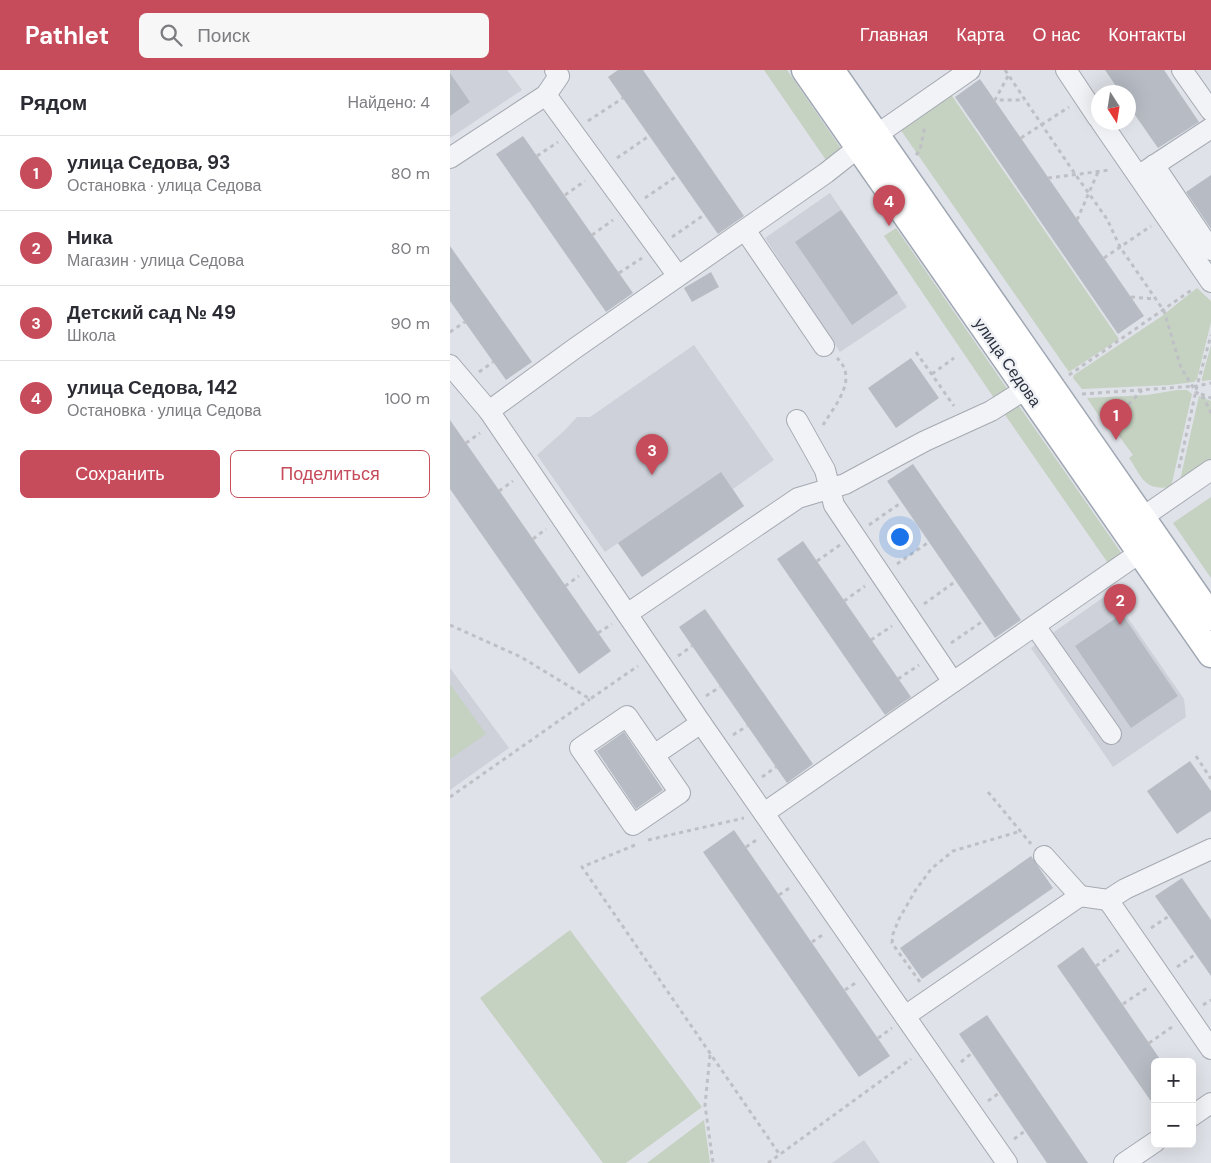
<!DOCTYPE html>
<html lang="ru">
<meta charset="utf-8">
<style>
:root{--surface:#fff;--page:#f7f7f7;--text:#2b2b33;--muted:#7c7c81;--line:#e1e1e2;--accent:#c64b5b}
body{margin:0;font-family:"DM Sans",sans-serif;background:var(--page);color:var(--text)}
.controls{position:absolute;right:15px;bottom:15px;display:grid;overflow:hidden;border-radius:8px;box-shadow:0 5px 20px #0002}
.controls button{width:45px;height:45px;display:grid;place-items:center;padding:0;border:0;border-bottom:1px solid var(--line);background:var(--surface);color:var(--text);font:25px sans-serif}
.compass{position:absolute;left:641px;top:15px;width:45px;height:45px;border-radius:50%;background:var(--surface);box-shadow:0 5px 20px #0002;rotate:168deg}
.you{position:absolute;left:449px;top:466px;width:18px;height:18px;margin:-12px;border:4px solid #fff;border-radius:50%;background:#1a73e8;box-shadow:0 0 0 8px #1a73e833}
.badge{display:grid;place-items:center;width:32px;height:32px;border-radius:50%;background:var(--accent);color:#fff;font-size:16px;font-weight:700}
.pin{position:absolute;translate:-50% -41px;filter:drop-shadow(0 1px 2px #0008)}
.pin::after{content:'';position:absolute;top:26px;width:18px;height:15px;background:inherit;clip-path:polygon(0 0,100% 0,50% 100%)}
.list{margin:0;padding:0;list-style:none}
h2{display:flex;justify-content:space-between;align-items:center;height:65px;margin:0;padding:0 20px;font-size:21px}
h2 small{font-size:16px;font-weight:400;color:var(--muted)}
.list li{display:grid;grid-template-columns:32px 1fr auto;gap:15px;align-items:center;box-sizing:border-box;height:75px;padding:0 20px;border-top:1px solid var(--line)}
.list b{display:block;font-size:19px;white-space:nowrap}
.list p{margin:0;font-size:16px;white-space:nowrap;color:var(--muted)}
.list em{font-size:16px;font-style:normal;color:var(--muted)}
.actions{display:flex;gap:10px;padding:15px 20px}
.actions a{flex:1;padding:11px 0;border:1px solid var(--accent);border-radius:8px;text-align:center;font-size:18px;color:var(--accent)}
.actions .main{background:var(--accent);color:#fff}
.icon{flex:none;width:28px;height:28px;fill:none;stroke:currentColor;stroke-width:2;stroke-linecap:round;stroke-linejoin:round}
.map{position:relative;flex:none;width:761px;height:1093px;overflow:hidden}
header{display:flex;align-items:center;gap:30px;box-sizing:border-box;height:70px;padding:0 25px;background:var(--accent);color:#fff}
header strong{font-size:24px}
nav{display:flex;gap:28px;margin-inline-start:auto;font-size:18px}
.search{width:350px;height:45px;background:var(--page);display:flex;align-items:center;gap:12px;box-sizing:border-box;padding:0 18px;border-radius:8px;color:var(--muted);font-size:19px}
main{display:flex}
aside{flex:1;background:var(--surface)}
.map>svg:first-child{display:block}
.built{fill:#ced1d9}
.green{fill:#c5d1c1}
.building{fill:#b7bcc4}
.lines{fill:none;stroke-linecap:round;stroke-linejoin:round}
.minor-casing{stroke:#a5a9b2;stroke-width:22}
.major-casing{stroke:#9fa7b3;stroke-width:29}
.path{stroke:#bec0c6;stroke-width:3;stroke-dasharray:4 4;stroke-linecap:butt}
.minor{stroke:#f2f3f6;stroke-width:20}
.major{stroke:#fff;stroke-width:26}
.labels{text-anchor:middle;stroke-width:5;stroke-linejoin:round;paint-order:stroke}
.street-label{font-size:16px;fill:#29303e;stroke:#eff1f5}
</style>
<header>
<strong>Pathlet</strong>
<div class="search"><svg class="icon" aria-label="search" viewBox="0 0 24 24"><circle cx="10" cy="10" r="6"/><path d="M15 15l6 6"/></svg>Поиск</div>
<nav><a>Главная</a><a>Карта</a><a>О нас</a><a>Контакты</a></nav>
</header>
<main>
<aside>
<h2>Рядом<small>Найдено: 4</small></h2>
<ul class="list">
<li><span class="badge">1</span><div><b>улица Седова, 93</b><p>Остановка · улица Седова</p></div><em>80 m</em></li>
<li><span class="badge">2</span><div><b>Ника</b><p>Магазин · улица Седова</p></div><em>80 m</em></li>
<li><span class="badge">3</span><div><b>Детский сад № 49</b><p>Школа</p></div><em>90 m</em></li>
<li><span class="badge">4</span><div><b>улица Седова, 142</b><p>Остановка · улица Седова</p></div><em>100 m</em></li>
</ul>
<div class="actions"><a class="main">Сохранить</a><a>Поделиться</a></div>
</aside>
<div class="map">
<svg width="761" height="1093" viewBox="0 0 761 1093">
<rect width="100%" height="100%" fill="#dfe2e8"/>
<!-- built -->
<g class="built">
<path d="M 0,0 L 57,0 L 72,20 L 0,68 Z"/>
<path d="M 380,123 L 457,237 L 390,282 L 315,168 Z"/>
<path d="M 244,275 L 324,390 L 283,419 L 294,436 L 192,507 L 168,473 L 155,482 L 87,385 L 115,360 L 127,347 L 140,347 Z"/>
<path d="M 654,527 L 671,538 L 734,629 L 736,647 L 663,697 L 581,578 Z"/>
<path d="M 0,598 L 59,678 L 0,720 Z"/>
<path d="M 414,1070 L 430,1093 L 382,1093 Z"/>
</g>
<!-- green -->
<g class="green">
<path d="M 314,0 L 337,0 L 392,80 L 378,93 Z"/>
<path d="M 500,23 L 669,269 L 619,302 L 450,59 Z"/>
<path d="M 446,158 L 558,320 L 546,331 L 434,166 Z"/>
<path d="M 747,218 L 761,231 L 761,252 L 747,309 L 744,312 L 720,315 L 632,319 L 623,308 L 624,305 L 712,246 Z"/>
<path d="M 761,275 L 761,310 L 752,311 L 752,308 Z"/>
<path d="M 727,320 L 737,320 L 742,324 L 721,417 C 694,421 692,407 679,388 L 683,385 L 655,347 L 651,349 L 637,328 L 697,325 Z"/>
<path d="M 749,326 L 761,331 L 761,395 L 729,415 Z"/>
<path d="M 567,333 L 672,484 L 660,496 L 553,342 Z"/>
<path d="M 761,427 L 761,508 L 723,453 Z"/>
<path d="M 0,614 L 36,664 L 0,689 Z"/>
<path d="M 120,860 L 252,1037 L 176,1093 L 153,1093 L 30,928 Z"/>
<path d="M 254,1050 L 260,1093 L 197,1093 Z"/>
</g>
<!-- building -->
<g class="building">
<path d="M 168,0 L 193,0 L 294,146 L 268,164 L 158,7 Z"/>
<path d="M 655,0 L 714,0 L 749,52 L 708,78 L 678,35 L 678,22 L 670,22 Z"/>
<path d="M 0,3 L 20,32 L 0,46 Z"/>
<path d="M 530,9 L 694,246 L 668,264 L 505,27 Z"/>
<path d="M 73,66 L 183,223 L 156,242 L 46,84 Z"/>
<path d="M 761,105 L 761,159 L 736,122 Z"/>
<path d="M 391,140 L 448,223 L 402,255 L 345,172 Z"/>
<path d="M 0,176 L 82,292 L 56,310 L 0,231 Z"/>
<path d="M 261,202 L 269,217 L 242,232 L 234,218 Z"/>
<path d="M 461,288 L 489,328 L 446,358 L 418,318 Z"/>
<path d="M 0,350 L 161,581 L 129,604 L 0,419 Z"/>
<path d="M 463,394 L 571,550 L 545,568 L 437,411 Z"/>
<path d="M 271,402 L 294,436 L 192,507 L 168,473 Z"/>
<path d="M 353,471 L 461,627 L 435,645 L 327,489 Z"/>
<path d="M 255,539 L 363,694 L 337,713 L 229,557 Z"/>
<path d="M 672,544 L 728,626 L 681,658 L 625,576 Z"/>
<path d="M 174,662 L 213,720 L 186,739 L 147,681 Z"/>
<path d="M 740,691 L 761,721 L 761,741 L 727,764 L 697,721 Z"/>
<path d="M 284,760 L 440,986 L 409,1007 L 253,782 Z"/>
<path d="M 581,786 L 603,818 L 472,909 L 450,878 Z"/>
<path d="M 732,808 L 761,850 L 761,906 L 705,826 Z"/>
<path d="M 633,877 L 712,992 L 705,992 L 705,1037 L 607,896 Z"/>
<path d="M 537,945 L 638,1093 L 597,1093 L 522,983 L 509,964 Z"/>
</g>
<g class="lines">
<!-- minor casing -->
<g class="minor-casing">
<g id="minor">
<path d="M 520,0 L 409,77 L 376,103 L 124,279 L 39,341 L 251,653 L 557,1093"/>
<path d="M 616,0 L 648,48"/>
<path d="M 732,0 L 761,41"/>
<path d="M 96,25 L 228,206"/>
<path d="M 651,52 L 761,212"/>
<path d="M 0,88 L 96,25 L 109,6 L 105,0"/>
<path d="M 704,95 L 761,180"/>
<path d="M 694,102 L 761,58"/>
<path d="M 295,160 L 374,276"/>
<path d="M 0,295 L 39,341"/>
<path d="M 347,350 L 375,400 L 384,435 L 503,612"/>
<path d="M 680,456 L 761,400"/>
<path d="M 177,544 L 348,428 L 395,414 L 475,371 L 541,341 L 587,312"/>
<path d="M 585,556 L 661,664"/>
<path d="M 177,646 L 230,723 L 183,755 L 130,678 Z"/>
<path d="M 204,685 L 251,653"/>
<path d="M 314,743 L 701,475"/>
<path d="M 594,786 L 630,826"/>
<path d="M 658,830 L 761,979"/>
<path d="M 455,946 L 630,826 L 658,830 L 675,819 L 761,779"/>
<path d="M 742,1046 L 761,1033"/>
<path d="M 674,1093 L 705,1072"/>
</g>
</g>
<!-- major casing -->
<g class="major-casing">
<g id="major">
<path d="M 355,0 L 761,584"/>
<path d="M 381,0 L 761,547"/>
</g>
</g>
<!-- path -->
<g class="path">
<path d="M 555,0 L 625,104 L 657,149 L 670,177 L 714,241 L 731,298 L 746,322 L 754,328 L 761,343"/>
<path d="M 558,6 L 545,30 L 574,30"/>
<path d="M 138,51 L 173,28"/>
<path d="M 571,68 L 619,37"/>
<path d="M 466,85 L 470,80 L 475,56"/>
<path d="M 87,86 L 108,72"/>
<path d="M 167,88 L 199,66"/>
<path d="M 598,108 L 660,100"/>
<path d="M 115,125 L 135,111"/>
<path d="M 195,128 L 227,106"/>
<path d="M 627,150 L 648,102"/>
<path d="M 142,165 L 163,150"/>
<path d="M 222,167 L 254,145"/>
<path d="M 654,188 L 701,156"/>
<path d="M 169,203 L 192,188"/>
<path d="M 681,227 L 705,229"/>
<path d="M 0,262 L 15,252"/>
<path d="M 466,282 L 504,336"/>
<path d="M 29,302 L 43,292"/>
<path d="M 482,304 L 504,288"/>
<path d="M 619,305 L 743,219"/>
<path d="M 632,324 L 747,316 L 761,313"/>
<path d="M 751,324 L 761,328"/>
<path d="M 373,355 C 385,335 409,309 387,288"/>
<path d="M 657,358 L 692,320"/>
<path d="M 16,373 L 30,363"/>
<path d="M 729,398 L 747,316 L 761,265"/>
<path d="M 49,421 L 63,411"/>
<path d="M 419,455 L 452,432"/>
<path d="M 83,469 L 96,459"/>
<path d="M 367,491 L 390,475"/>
<path d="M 447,494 L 479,472"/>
<path d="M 115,516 L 129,506"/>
<path d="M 394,531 L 415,516"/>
<path d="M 474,534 L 506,511"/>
<path d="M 0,555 L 71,587 L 140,629 L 188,596"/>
<path d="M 148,563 L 162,554"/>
<path d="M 421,570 L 442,556"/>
<path d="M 501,573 L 533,551"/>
<path d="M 228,586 L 242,576"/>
<path d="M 448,609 L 469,595"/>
<path d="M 256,626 L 270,617"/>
<path d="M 283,665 L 297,656"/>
<path d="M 746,686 L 761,709"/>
<path d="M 312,707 L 326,697"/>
<path d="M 538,722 L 581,774"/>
<path d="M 0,727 L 140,629"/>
<path d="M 198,770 L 294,748"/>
<path d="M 185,775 L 132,797 L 330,1085"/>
<path d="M 296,777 L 308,769"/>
<path d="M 329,825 L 341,817"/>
<path d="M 701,858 L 719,846"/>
<path d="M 362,872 L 374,864"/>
<path d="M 646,896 L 669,880"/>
<path d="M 727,897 L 746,884"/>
<path d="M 470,912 L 442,873 L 443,864 L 449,849 L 465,821 L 481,799 L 503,781 L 571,761"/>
<path d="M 395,920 L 407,912"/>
<path d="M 673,934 L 697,918"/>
<path d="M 753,935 L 761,930"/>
<path d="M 428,968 L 442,958"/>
<path d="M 699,973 L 722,957"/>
<path d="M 260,985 L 255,1035 L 263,1093"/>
<path d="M 511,992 L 522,983"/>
<path d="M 742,998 L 748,994"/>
<path d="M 538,1031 L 549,1023"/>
<path d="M 564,1069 L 575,1061"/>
<path d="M 318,1093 L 461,989"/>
</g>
<!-- minor -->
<use href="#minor" class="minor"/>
<!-- major -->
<use href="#major" class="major"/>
</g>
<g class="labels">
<!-- street labels -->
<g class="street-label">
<text transform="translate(558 292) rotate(55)" y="6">улица Седова</text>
</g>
</g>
</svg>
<div class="controls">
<button>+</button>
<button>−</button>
</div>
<svg class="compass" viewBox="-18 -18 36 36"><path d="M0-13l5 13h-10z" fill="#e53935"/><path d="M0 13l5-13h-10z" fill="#7c7c81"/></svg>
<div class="you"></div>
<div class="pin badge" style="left:666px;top:370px">1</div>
<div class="pin badge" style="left:670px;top:555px">2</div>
<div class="pin badge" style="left:202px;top:405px">3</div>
<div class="pin badge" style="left:439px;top:156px">4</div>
</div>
</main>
